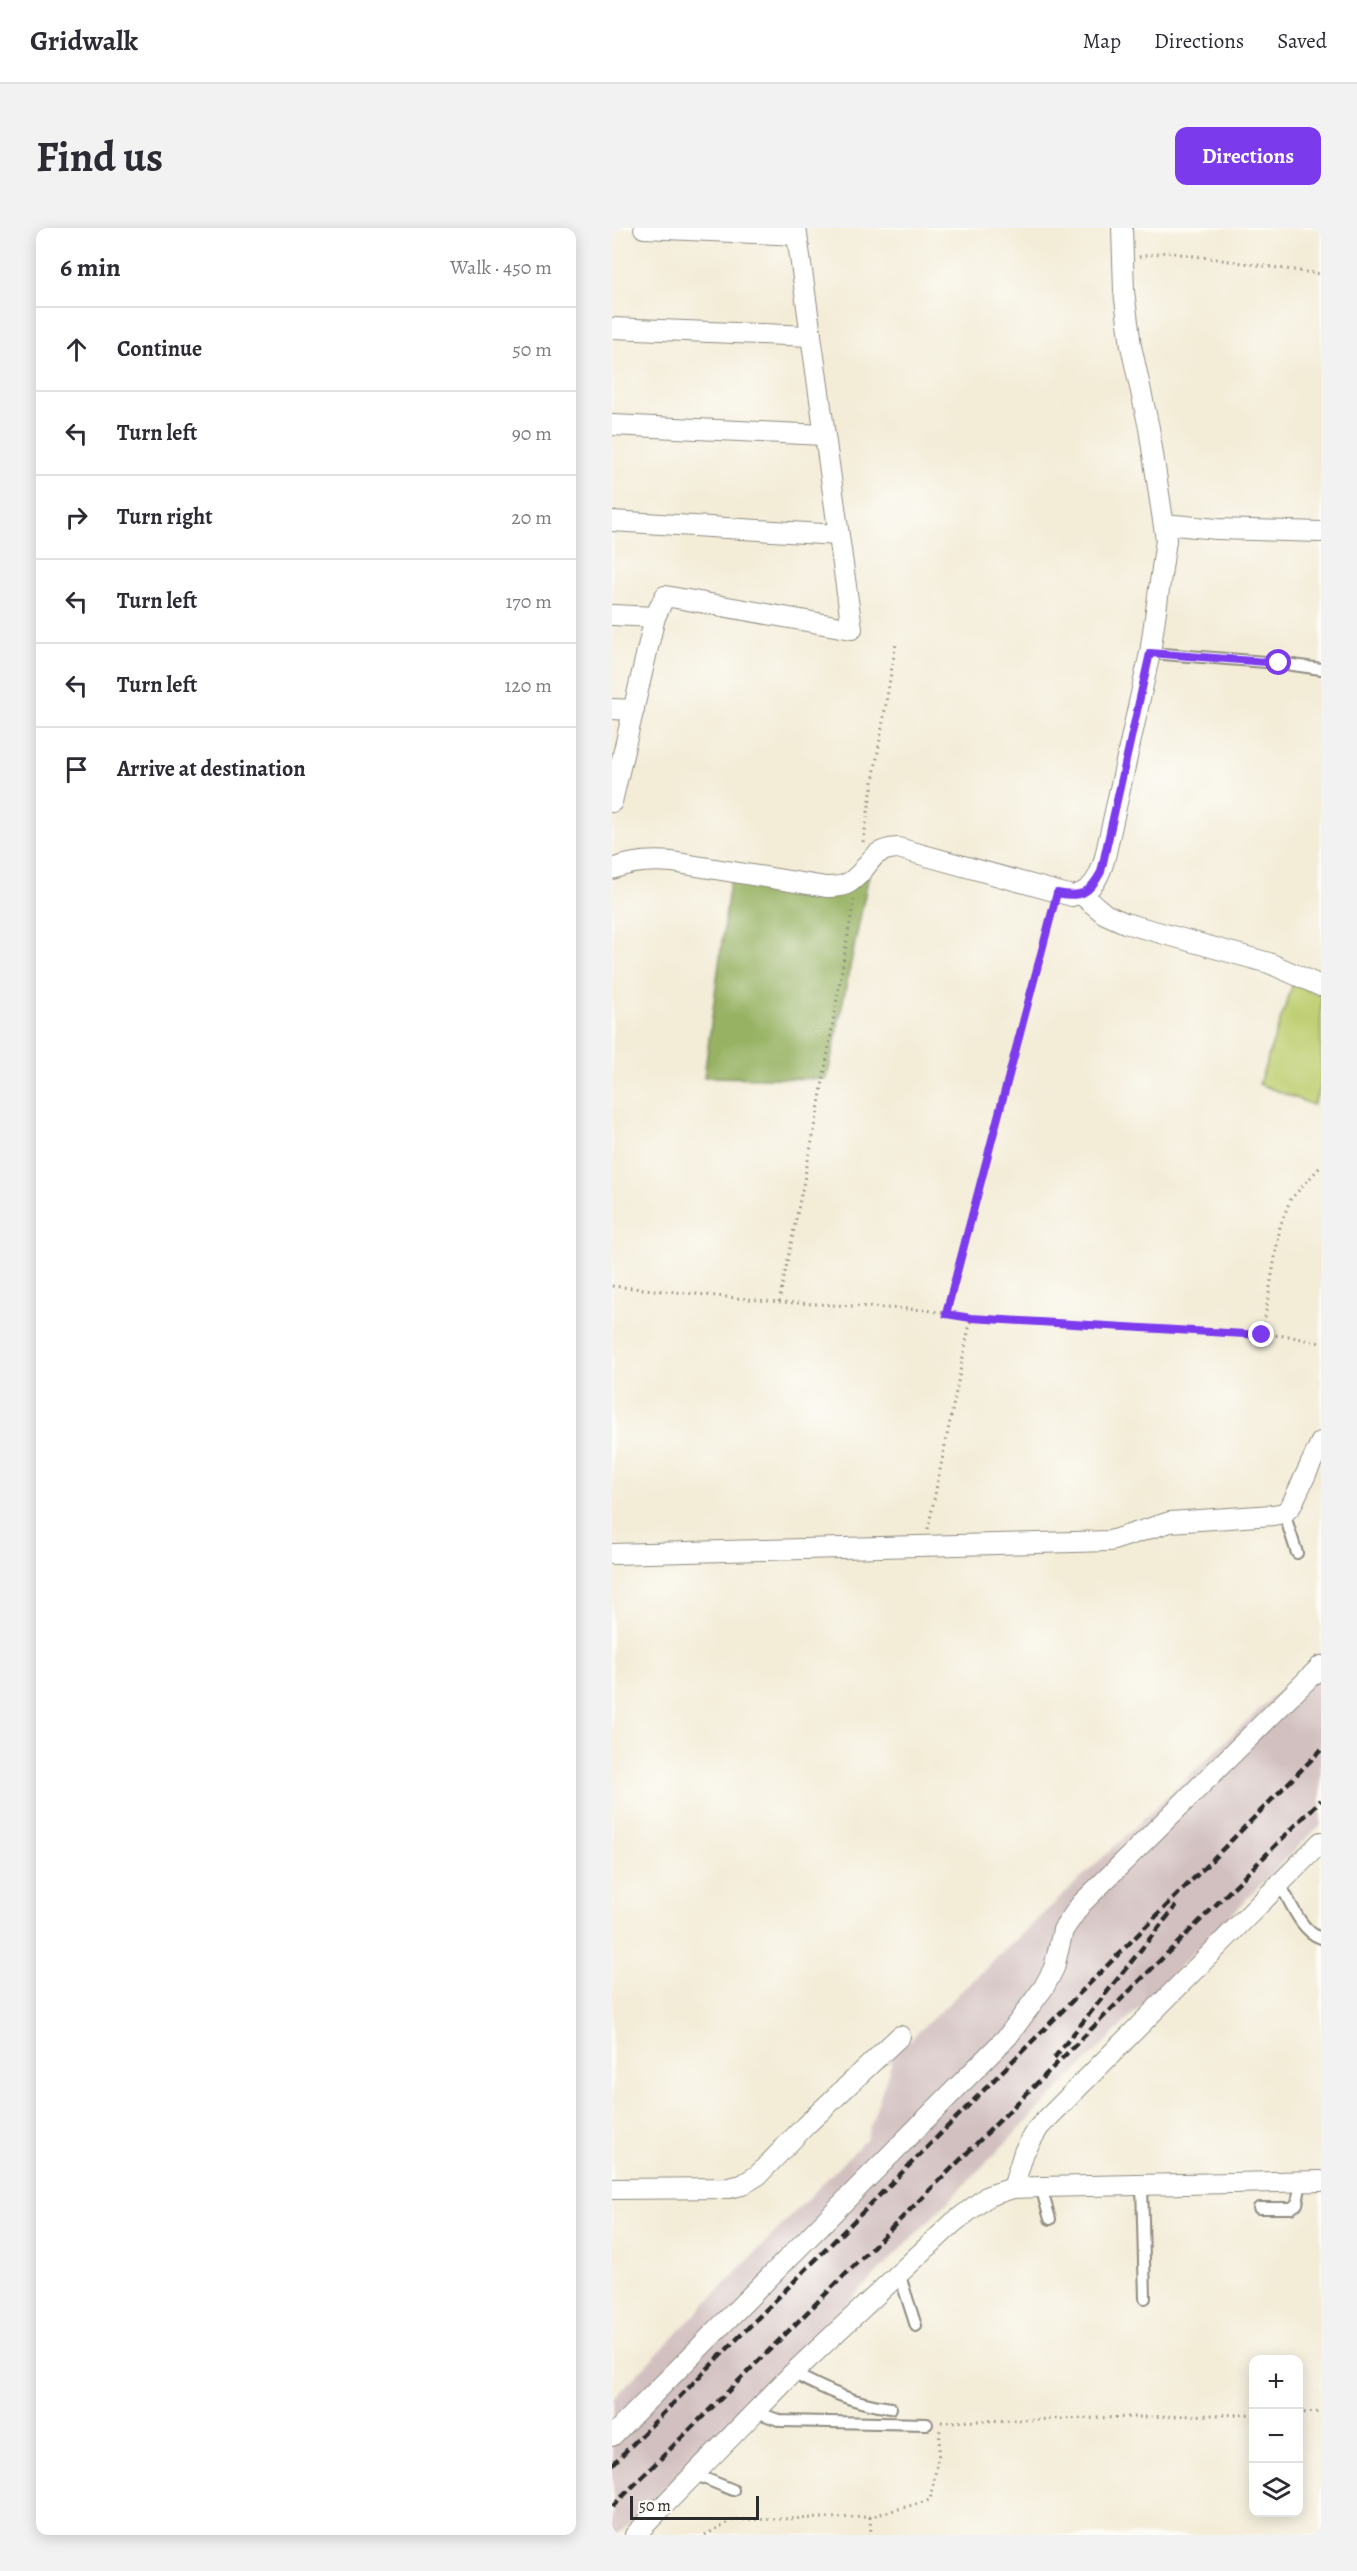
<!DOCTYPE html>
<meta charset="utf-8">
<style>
:root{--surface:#fff;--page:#f2f2f3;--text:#2b2b33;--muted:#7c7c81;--line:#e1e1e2;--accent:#7c3aed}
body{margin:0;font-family:Alegreya,serif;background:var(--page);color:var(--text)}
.controls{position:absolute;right:18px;bottom:18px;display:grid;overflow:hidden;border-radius:12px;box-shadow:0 3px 15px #0003}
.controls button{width:54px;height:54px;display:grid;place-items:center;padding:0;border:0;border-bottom:2px solid var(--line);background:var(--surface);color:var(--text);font:30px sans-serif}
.scale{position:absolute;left:18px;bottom:15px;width:129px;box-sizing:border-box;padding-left:6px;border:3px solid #2b2b2b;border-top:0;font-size:16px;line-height:21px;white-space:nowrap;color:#2b2b2b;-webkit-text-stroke:4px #fdfcf7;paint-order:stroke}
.stop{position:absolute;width:18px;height:18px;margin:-14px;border:4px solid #7c3aed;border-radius:50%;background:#fff}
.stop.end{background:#7c3aed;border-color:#fff;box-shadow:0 2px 6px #0008}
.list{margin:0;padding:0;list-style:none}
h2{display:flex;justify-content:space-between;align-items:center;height:78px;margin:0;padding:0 24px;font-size:26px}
h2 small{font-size:20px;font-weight:400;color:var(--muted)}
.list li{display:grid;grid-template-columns:39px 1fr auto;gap:18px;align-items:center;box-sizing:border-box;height:84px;padding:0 24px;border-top:2px solid var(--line)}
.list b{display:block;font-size:22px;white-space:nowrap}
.list em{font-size:20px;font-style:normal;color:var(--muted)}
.icon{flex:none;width:33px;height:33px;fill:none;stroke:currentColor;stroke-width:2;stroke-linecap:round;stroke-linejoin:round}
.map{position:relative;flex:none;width:709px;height:2307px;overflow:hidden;border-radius:12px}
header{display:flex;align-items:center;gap:36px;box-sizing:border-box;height:84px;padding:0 30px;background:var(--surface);border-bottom:2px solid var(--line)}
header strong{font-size:28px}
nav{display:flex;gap:33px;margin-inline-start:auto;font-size:21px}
.intro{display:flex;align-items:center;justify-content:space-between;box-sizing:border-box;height:144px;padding:0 36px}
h1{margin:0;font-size:42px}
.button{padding:15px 27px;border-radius:12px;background:var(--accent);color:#fff;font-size:21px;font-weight:700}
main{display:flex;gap:36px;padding:0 36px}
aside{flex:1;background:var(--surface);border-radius:12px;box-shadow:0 3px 15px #0003}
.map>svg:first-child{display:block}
.industrial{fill:#d2bfc0}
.green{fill:#bfcf72;stroke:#757d4e;stroke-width:1.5}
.forest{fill:#97b264;stroke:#616e48;stroke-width:1.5}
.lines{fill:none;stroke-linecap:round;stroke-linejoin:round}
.service-casing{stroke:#8f8c81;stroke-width:14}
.minor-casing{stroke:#8f8c81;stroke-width:22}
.path{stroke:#8f8c81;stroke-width:3;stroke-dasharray:1.5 4.5;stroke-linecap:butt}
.service{stroke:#fff;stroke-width:10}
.minor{stroke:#fff;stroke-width:20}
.rail{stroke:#2b2b2b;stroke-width:4.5;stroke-dasharray:9 4.5;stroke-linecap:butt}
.route{stroke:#7c3aed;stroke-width:8}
</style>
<header>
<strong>Gridwalk</strong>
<nav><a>Map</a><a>Directions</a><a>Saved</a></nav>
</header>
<div class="intro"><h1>Find us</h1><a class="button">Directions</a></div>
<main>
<aside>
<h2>6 min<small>Walk · 450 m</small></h2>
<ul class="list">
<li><svg class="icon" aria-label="ahead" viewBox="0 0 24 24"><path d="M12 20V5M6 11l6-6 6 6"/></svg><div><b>Continue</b></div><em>50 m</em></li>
<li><svg class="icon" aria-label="left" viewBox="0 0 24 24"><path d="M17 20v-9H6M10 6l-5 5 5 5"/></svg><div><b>Turn left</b></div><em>90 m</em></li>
<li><svg class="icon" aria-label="right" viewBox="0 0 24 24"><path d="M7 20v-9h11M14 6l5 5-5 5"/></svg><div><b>Turn right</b></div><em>20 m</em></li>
<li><svg class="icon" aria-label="left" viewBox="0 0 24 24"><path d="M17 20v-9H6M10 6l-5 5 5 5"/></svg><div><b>Turn left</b></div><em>170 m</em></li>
<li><svg class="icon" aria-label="left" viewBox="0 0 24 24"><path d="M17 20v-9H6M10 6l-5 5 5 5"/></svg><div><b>Turn left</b></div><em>120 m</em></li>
<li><svg class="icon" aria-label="arrive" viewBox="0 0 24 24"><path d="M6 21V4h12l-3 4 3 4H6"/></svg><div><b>Arrive at destination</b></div></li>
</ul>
</aside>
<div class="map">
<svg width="709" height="2307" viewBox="0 0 709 2307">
<rect width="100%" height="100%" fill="#fdfcf7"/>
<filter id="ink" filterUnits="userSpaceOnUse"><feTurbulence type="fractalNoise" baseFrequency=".0167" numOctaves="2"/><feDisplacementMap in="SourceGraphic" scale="12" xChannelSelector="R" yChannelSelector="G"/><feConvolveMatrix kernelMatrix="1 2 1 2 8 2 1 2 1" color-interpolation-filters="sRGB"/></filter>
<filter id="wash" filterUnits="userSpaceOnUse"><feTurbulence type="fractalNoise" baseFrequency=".008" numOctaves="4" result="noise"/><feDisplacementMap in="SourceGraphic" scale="24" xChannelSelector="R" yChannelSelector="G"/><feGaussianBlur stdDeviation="1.35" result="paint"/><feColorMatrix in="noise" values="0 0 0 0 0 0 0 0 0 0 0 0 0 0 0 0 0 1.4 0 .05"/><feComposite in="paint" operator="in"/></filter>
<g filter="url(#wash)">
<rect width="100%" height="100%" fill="#f3ecd7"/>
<!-- industrial -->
<path class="industrial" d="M 709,1423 L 709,1596 L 6,2307 L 0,2307 L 0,2172 L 254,1911 L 282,1827 Z"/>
<!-- green -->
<path class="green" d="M 681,755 L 709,768 L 709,858 L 701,877 L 647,856 Z"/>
<!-- forest -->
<path class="forest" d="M 257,647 L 215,851 L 92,849 L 118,653 L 216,669 Z"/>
</g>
<g filter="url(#ink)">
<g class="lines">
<!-- service casing -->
<g class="service-casing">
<g id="service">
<path d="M 538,425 L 667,435 L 709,441"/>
<path d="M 672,1285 L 685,1325"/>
<path d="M 668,1656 C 678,1673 689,1704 709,1710"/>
<path d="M 530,1956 L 533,2070"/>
<path d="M 429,1959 L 438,1991"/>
<path d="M 647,1980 L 679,1980 L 685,1976 L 689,1953"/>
<path d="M 287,2045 L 304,2098"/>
<path d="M 181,2145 C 215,2163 241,2175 279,2180"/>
<path d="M 142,2183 L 169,2193 L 315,2196"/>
<path d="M 82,2246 L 121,2262"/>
</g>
</g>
<!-- minor casing -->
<g class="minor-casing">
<g id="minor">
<path d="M 32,0 L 185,7"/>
<path d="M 0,100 L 199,108"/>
<path d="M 0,197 L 212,207"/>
<path d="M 0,293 L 226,307"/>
<path d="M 552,296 L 605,301 L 709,304"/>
<path d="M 0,387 L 43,389"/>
<path d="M 0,481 L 22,482"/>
<path d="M 0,574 L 43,389 L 53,368 L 240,401 L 184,0"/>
<path d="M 0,641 C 20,633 39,632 60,634 L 214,659 C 222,659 231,659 238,654 C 260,640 254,622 286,620 L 460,668 C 481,664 488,648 493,629 L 538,425 L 554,312 L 537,200 L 519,118 L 512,63 L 510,0"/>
<path d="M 469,666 L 493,686 L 513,695 L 657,735 L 709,758"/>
<path d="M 0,1326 L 498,1313 L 558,1294 L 661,1287 L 672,1285 L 679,1278 L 709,1214"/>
<path d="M 401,1960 L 412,1924 L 427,1899 L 709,1614"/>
<path d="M 0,1961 L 117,1960 L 130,1957 L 146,1947 L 193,1898 L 288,1808"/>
<path d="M 0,2208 L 396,1808 L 432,1759 L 442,1740 L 451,1702 L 469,1676 L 709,1438"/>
<path d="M 23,2307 L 181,2145 L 341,1995 L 376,1968 L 401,1960 L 429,1959 L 709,1953"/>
</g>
</g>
<!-- path -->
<g class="path">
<path d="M 527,29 L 554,24 L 709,46"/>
<path d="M 251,614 L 284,415"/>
<path d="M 0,1058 L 167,1074 L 314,1082 L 359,1090 L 676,1108 L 709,1115"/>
<path d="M 167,1074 L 204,894 L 242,671"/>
<path d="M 335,1086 L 440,681"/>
<path d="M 650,1107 L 668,999 L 678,972 L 709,938"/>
<path d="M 316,1301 L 359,1090"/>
<path d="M 686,2185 L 709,2184"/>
<path d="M 329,2194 L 642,2186"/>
<path d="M 258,2289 L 259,2307"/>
<path d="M 93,2307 L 121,2292 L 258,2289 L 318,2272 L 327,2225 L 328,2200"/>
</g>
<!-- service -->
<use href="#service" class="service"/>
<!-- minor -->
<use href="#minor" class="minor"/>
<!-- rail -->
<g class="rail">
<path d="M 442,1830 L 564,1678"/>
<path d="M 0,2237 L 709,1522"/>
<path d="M 0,2279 L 709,1572"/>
</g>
</g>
</g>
<g class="lines" filter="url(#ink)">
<!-- route -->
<path class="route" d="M 650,1107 L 359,1090 L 334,1086 L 445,665 C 469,670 477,666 489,644 L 538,425 L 667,435"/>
</g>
</svg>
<div class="controls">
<button>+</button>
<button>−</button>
<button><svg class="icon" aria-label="layers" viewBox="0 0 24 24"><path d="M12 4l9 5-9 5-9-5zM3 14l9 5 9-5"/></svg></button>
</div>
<div class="scale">50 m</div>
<div class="stop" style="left:667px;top:435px"></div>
<div class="stop end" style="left:650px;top:1107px"></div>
</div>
</main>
